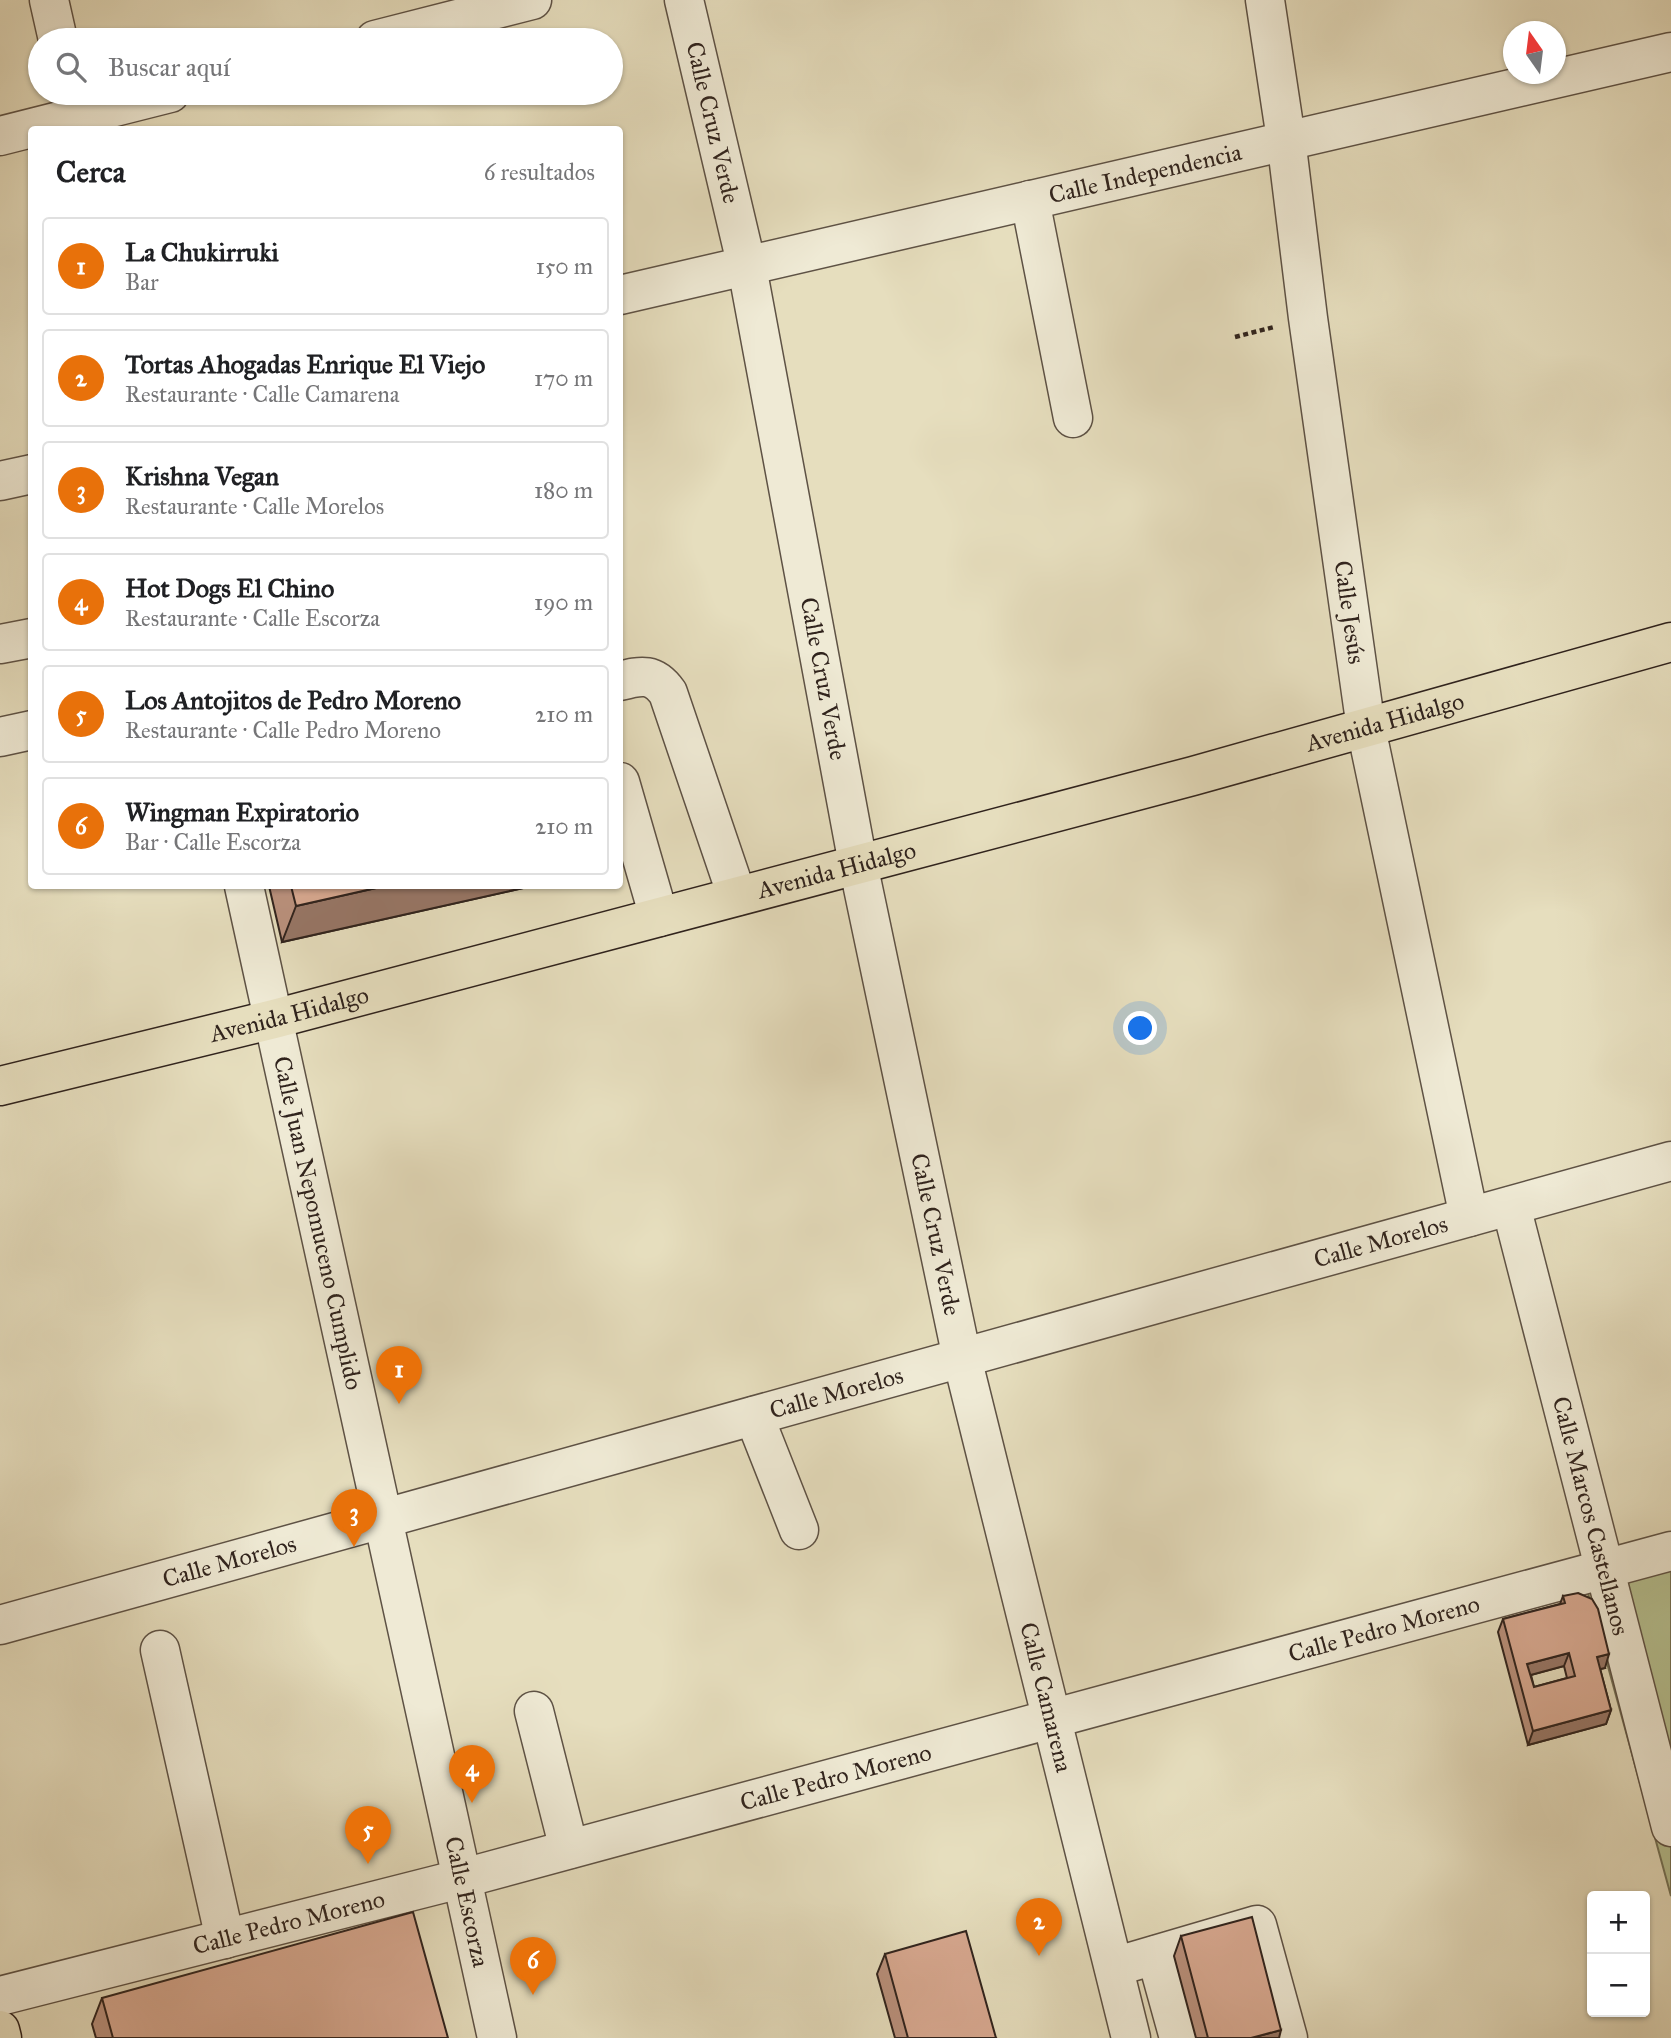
<!DOCTYPE html>
<html lang="es">
<meta charset="utf-8">
<style>
:root{--surface:#fff;--page:#f2f2f2;--text:#202124;--muted:#757577;--line:#e0e0e0;--accent:#b45309}
body{margin:0;font-family:"IM FELL Great Primer",serif;background:var(--page);color:var(--text)}
.controls{position:absolute;right:21px;bottom:21px;display:grid;overflow:hidden;border-radius:7px;box-shadow:0 2px 5px #0004}
.controls button{width:63px;height:63px;display:grid;place-items:center;padding:0;border:0;border-bottom:2px solid var(--line);background:var(--surface);color:var(--text);font:35px sans-serif}
.compass{position:absolute;left:1503px;top:21px;width:63px;height:63px;border-radius:50%;background:var(--surface);box-shadow:0 2px 5px #0004;rotate:346deg}
.you{position:absolute;left:1141px;top:1029px;width:24px;height:24px;margin:-18px;border:5px solid #fff;border-radius:50%;background:#1a73e8;box-shadow:0 0 0 10px #1a73e833}
.badge{display:grid;place-items:center;width:46px;height:46px;border-radius:50%;background:var(--accent);color:#fff;font-size:23px;font-weight:700}
.pin{position:absolute;translate:-50% -58px;filter:drop-shadow(0 2px 4px #0008)}
.pin::after{content:'';position:absolute;top:37px;width:24px;height:21px;background:inherit;clip-path:polygon(0 0,100% 0,50% 100%)}
.list{margin:0;padding:0;list-style:none}
h2{display:flex;justify-content:space-between;align-items:center;height:91px;margin:0;padding:0 28px;font-size:30px}
h2 small{font-size:23px;font-weight:400;color:var(--muted)}
.list li{display:grid;grid-template-columns:46px 1fr auto;gap:21px;align-items:center;box-sizing:border-box;height:98px;margin:0 14px 14px;padding:0 14px;border:2px solid var(--line);border-radius:7px}
.list b{display:block;font-size:26px;white-space:nowrap}
.list p{margin:0;font-size:23px;white-space:nowrap;color:var(--muted)}
.list em{font-size:23px;font-style:normal;color:var(--muted)}
.icon{flex:none;width:38px;height:38px;fill:none;stroke:currentColor;stroke-width:2;stroke-linecap:round;stroke-linejoin:round}
.map{position:relative;flex:none;width:1671px;height:2038px;overflow:hidden}
.search{position:absolute;background:var(--surface);box-shadow:0 2px 5px #0004;left:28px;top:28px;width:595px;height:77px;display:flex;align-items:center;gap:18px;box-sizing:border-box;padding:0 24px;border-radius:38px;color:var(--muted);font-size:26px}
.panel{position:absolute;background:var(--surface);box-shadow:0 2px 5px #0004;left:28px;top:126px;width:595px;height:763px;border-radius:7px}
.map>svg:first-child{display:block}
.green{fill:#b6c191;stroke:#737257;stroke-width:2}
.lines{fill:none;stroke-linecap:round;stroke-linejoin:round}
.minor-casing{stroke:#5e5245;stroke-width:41}
.major-casing{stroke:#30231d;stroke-width:41}
.path{stroke:#30231d;stroke-width:4.5;stroke-dasharray:5 3.5;stroke-linecap:butt}
.minor{stroke:#efead5;stroke-width:38}
.major{stroke:#e6debe;stroke-width:38}
.wall{fill:#ba917d;stroke:#30231d;stroke-width:2;fill-rule:evenodd}
.shaded-wall{fill:#977666;stroke:#30231d;stroke-width:2}
.building{fill:#d8a991;stroke:#30231d;stroke-width:2;fill-rule:evenodd}
.labels{text-anchor:middle;stroke-width:5;stroke-linejoin:round;paint-order:stroke}
.street-label{font-size:24px;fill:#30231d;stroke:#efead5}
</style>
<div class="map">
<svg width="1671" height="2038" viewBox="0 0 1671 2038">
<rect width="100%" height="100%" fill="#e6debe"/>
<filter id="stains"><feTurbulence type="fractalNoise" baseFrequency=".00286" numOctaves="4"/><feColorMatrix values="0 0 0 0 .2 0 0 0 0 .09 0 0 0 0 .02 0 0 0 .5 -.17"/></filter>
<radialGradient id="worn" r=".72"><stop offset=".6" stop-color="#630" stop-opacity="0"/><stop offset="1" stop-color="#630" stop-opacity=".3"/></radialGradient>
<!-- green -->
<path class="green" d="M 1671,1568 L 1671,1896 L 1587,1590 Z"/>
<g class="lines">
<!-- minor casing -->
<g class="minor-casing">
<g id="minor">
<path d="M 49,0 L 58,40"/>
<path id="s1" d="M 684,0 L 747,267 L 858,864 L 962,1358 L 1131,2038"/>
<path id="s2" d="M 1265,0 L 1286,139 L 1308,318 L 1366,728 L 1469,1217"/>
<path d="M 375,40 L 532,0"/>
<path d="M 0,136 L 170,93"/>
<path d="M 1030,200 L 1073,418"/>
<path id="s3" d="M 620,295 L 1671,52"/>
<path d="M 0,481 L 32,474"/>
<path d="M 0,644 L 32,638"/>
<path d="M 620,681 C 642,675 654,673 668,693 L 737,896"/>
<path d="M 0,737 L 32,730"/>
<path d="M 620,782 L 659,917"/>
<path id="s4" d="M 244,886 L 497,2038"/>
<path id="s5" d="M 1511,1206 L 1671,1827"/>
<path d="M 754,1416 L 799,1530"/>
<path id="s6" d="M 0,1625 L 1671,1161"/>
<path d="M 160,1650 L 225,1939"/>
<path d="M 534,1711 L 569,1849"/>
<path d="M 1156,1955 L 1179,2038"/>
<path d="M 1114,1967 L 1257,1925 L 1288,2038"/>
<path id="s7" d="M 0,1996 L 460,1879 L 1671,1551"/>
</g>
</g>
<!-- major casing -->
<g class="major-casing">
<g id="major">
<path id="s8" d="M 0,1086 L 274,1019 L 1193,776 L 1671,642"/>
<path d="M 0,2030 L 2,2038"/>
</g>
</g>
<!-- path -->
<path class="path" d="M 1235,337 L 1274,327"/>
<!-- minor -->
<use href="#minor" class="minor"/>
<!-- major -->
<use href="#major" class="major"/>
</g>
<!-- wall -->
<g class="wall">
<path d="M 269,886 L 532,886 L 282,942 Z"/>
<path d="M 1563,1596 L 1605,1668 L 1600,1669 L 1611,1710 L 1606,1724 L 1528,1745 L 1498,1632 L 1503,1619 L 1560,1604 ZM 1564,1666 L 1567,1678 L 1534,1687 L 1531,1675 Z"/>
<path d="M 1181,1936 L 1279,2038 L 1196,2038 L 1174,1956 Z"/>
<path d="M 885,1954 L 996,2038 L 895,2038 L 877,1974 Z"/>
<path d="M 102,1998 L 448,2038 L 96,2038 L 92,2024 Z"/>
</g>
<!-- shaded-wall -->
<g class="shaded-wall">
<path d="M 385,886 L 532,886 L 282,942 L 296,906 Z"/>
<path d="M 1569,1653 L 1564,1666 L 1523,1677 L 1527,1664 Z"/>
<path d="M 1609,1654 L 1605,1668 L 1592,1671 L 1597,1657 Z"/>
<path d="M 1611,1710 L 1606,1724 L 1528,1745 L 1533,1731 Z"/>
<path d="M 1281,2030 L 1279,2038 L 1251,2038 Z"/>
</g>
<!-- building -->
<g class="building">
<path d="M 291,886 L 385,886 L 296,906 Z"/>
<path d="M 1578,1593 L 1592,1599 L 1598,1609 L 1609,1654 L 1597,1657 L 1611,1710 L 1533,1731 L 1503,1619 L 1565,1603 L 1563,1596 ZM 1569,1653 L 1575,1676 L 1534,1687 L 1527,1664 Z"/>
<path d="M 413,1912 L 448,2038 L 113,2038 L 102,1998 Z"/>
<path d="M 1252,1917 L 1281,2030 L 1251,2038 L 1208,2038 L 1181,1936 Z"/>
<path d="M 966,1931 L 996,2038 L 908,2038 L 885,1954 Z"/>
</g>
<g class="labels">
<!-- street labels -->
<g class="street-label">
<text dy="8" stroke="none"><textPath href="#s1" startOffset="126">Calle Cruz Verde</textPath></text>
<text dy="8" stroke="none"><textPath href="#s3" startOffset="539">Calle Independencia</textPath></text>
<text dy="8" stroke="none"><textPath href="#s2" startOffset="618">Calle Jesús</textPath></text>
<text dy="8" stroke="none"><textPath href="#s1" startOffset="693">Calle Cruz Verde</textPath></text>
<text dy="8" stroke="none"><textPath href="#s8" startOffset="1432">Avenida Hidalgo</textPath></text>
<text dy="8" stroke="none"><textPath href="#s8" startOffset="864">Avenida Hidalgo</textPath></text>
<text dy="8" stroke="none"><textPath href="#s8" startOffset="298">Avenida Hidalgo</textPath></text>
<text dy="8" stroke="none"><textPath href="#s4" startOffset="345">Calle Juan Nepomuceno Cumplido</textPath></text>
<text dy="8" stroke="none"><textPath href="#s1" startOffset="1260">Calle Cruz Verde</textPath></text>
<text dy="8" stroke="none"><textPath href="#s6" startOffset="1433">Calle Morelos</textPath></text>
<text dy="8" stroke="none"><textPath href="#s6" startOffset="868">Calle Morelos</textPath></text>
<text dy="8" stroke="none"><textPath href="#s5" startOffset="320">Calle Marcos Castellanos</textPath></text>
<text dy="8" stroke="none"><textPath href="#s6" startOffset="238">Calle Morelos</textPath></text>
<text dy="8" stroke="none"><textPath href="#s7" startOffset="1432">Calle Pedro Moreno</textPath></text>
<text dy="8" stroke="none"><textPath href="#s1" startOffset="1736">Calle Camarena</textPath></text>
<text dy="8" stroke="none"><textPath href="#s7" startOffset="864">Calle Pedro Moreno</textPath></text>
<text dy="8" stroke="none"><textPath href="#s4" startOffset="1040">Calle Escorza</textPath></text>
<text dy="8" stroke="none"><textPath href="#s7" startOffset="298">Calle Pedro Moreno</textPath></text>
</g>
</g>
<rect width="100%" height="100%" filter="url(#stains)"/>
<rect width="100%" height="100%" fill="url(#worn)"/>
</svg>
<div class="controls">
<button>+</button>
<button>−</button>
</div>
<svg class="compass" viewBox="-18 -18 36 36"><path d="M0-13l5 13h-10z" fill="#e53935"/><path d="M0 13l5-13h-10z" fill="#757577"/></svg>
<div class="you"></div>
<div class="pin badge" style="left:399px;top:1404px;background:#e8710a">1</div>
<div class="pin badge" style="left:1039px;top:1956px;background:#e8710a">2</div>
<div class="pin badge" style="left:354px;top:1547px;background:#e8710a">3</div>
<div class="pin badge" style="left:472px;top:1803px;background:#e8710a">4</div>
<div class="pin badge" style="left:368px;top:1864px;background:#e8710a">5</div>
<div class="pin badge" style="left:533px;top:1995px;background:#e8710a">6</div>
<div class="search"><svg class="icon" aria-label="search" viewBox="0 0 24 24"><circle cx="10" cy="10" r="6"/><path d="M15 15l6 6"/></svg>Buscar aquí</div>
<section class="panel">
<h2>Cerca<small>6 resultados</small></h2>
<ul class="list">
<li><span class="badge" style="background:#e8710a">1</span><div><b>La Chukirruki</b><p>Bar</p></div><em>150 m</em></li>
<li><span class="badge" style="background:#e8710a">2</span><div><b>Tortas Ahogadas Enrique El Viejo</b><p>Restaurante · Calle Camarena</p></div><em>170 m</em></li>
<li><span class="badge" style="background:#e8710a">3</span><div><b>Krishna Vegan</b><p>Restaurante · Calle Morelos</p></div><em>180 m</em></li>
<li><span class="badge" style="background:#e8710a">4</span><div><b>Hot Dogs El Chino</b><p>Restaurante · Calle Escorza</p></div><em>190 m</em></li>
<li><span class="badge" style="background:#e8710a">5</span><div><b>Los Antojitos de Pedro Moreno</b><p>Restaurante · Calle Pedro Moreno</p></div><em>210 m</em></li>
<li><span class="badge" style="background:#e8710a">6</span><div><b>Wingman Expiratorio</b><p>Bar · Calle Escorza</p></div><em>210 m</em></li>
</ul>
</section>
</div>
